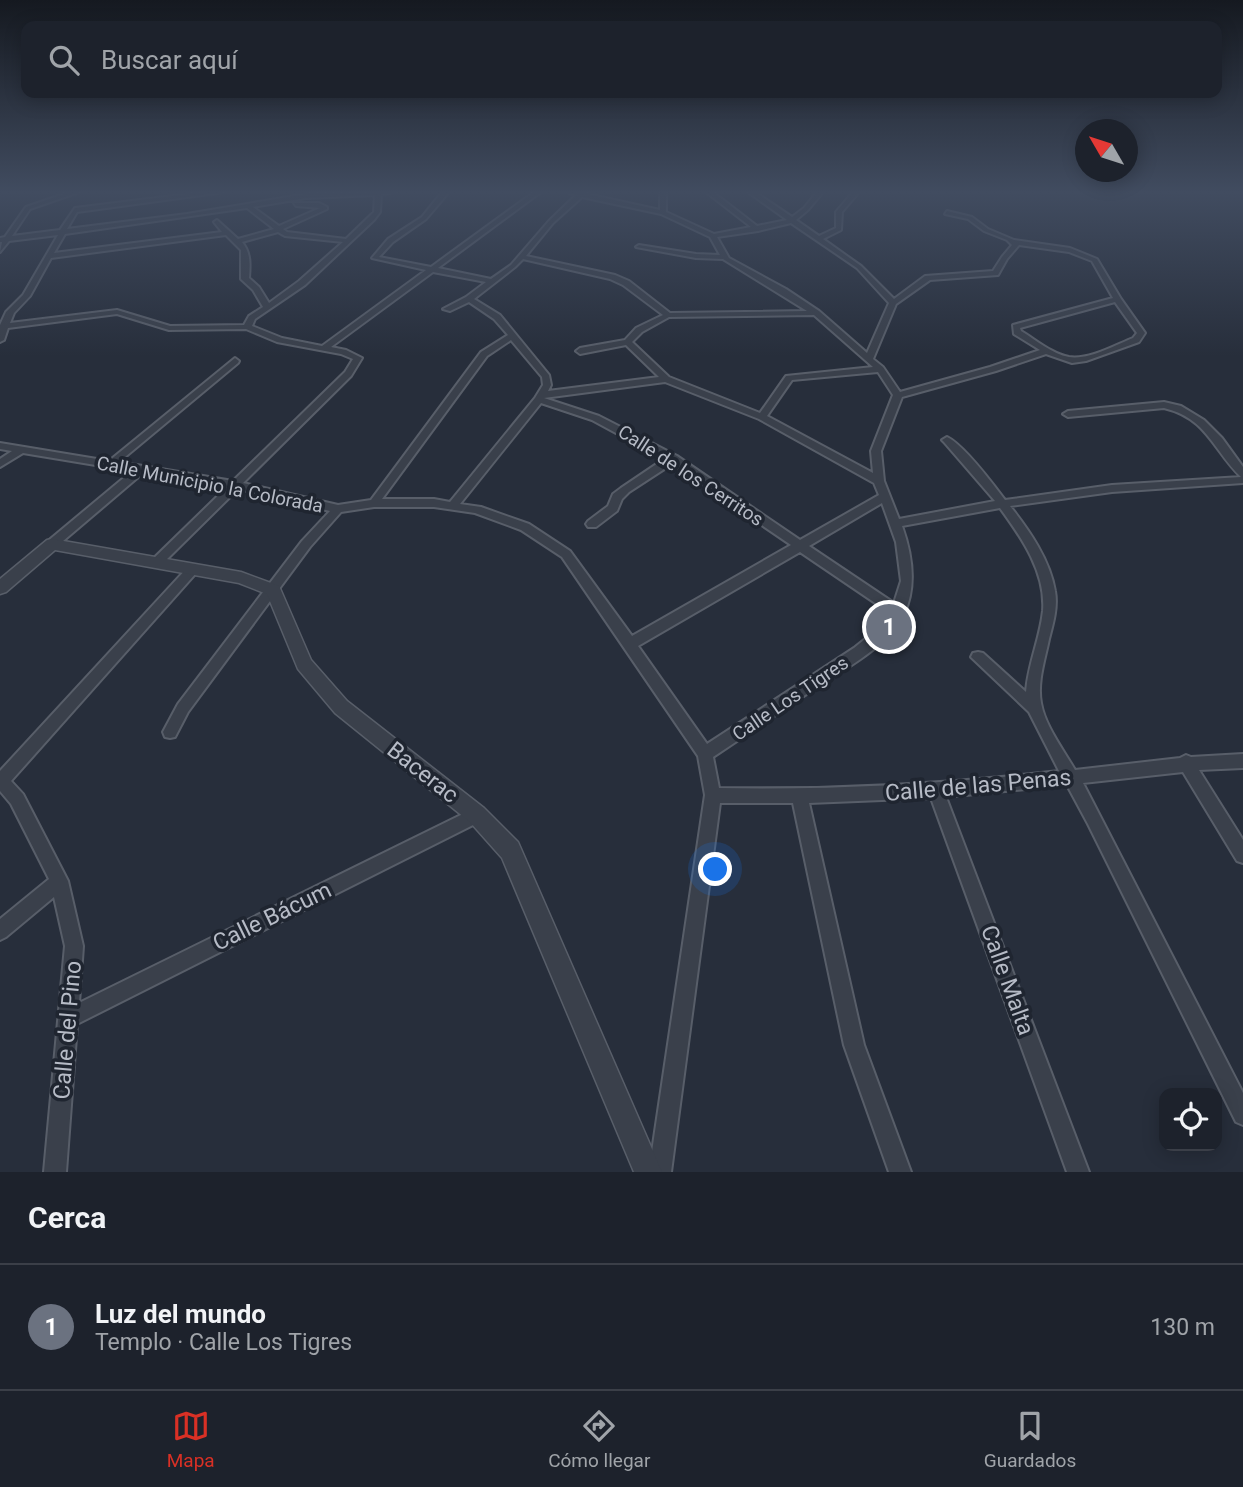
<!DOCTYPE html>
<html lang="es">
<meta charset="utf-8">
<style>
:root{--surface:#1d222c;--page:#2a2f38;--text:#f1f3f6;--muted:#a0a4a9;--line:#3b3f48;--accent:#d93025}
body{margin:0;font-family:Roboto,sans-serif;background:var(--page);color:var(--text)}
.controls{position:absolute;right:21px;bottom:21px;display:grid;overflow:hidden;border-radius:14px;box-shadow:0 4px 18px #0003}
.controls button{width:63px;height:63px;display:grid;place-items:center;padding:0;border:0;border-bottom:2px solid var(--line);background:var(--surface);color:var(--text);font:35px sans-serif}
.compass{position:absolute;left:1075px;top:119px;width:63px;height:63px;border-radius:50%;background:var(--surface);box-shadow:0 4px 18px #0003;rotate:309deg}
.you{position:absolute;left:716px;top:870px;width:24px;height:24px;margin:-18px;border:5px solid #fff;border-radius:50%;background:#1a73e8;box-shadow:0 0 0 10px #1a73e833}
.badge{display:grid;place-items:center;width:46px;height:46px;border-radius:50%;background:var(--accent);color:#fff;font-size:23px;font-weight:700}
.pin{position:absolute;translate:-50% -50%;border:4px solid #fff;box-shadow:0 2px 7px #0006}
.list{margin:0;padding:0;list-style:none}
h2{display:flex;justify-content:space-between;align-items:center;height:91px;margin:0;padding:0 28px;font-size:30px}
h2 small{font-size:23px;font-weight:400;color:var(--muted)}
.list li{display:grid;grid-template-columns:46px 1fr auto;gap:21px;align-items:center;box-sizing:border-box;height:126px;padding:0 28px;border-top:2px solid var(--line)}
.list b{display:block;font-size:26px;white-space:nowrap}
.list p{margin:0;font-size:23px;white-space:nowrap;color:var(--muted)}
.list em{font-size:23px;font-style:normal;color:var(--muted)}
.icon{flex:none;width:38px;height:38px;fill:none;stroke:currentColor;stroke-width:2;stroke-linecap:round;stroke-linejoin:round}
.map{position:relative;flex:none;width:1243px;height:1172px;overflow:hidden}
.search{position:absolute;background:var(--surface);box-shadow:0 4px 18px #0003;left:21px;right:21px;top:21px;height:77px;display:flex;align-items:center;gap:18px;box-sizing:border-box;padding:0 24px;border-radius:14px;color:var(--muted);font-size:26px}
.sheet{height:217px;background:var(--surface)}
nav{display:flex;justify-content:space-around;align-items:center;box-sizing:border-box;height:98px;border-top:2px solid var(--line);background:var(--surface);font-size:19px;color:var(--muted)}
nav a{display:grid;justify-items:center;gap:4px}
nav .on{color:var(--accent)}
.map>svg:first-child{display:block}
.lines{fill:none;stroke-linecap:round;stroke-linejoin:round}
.minor-casing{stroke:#585e69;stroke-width:4}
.tertiary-casing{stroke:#585e69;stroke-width:3}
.minor{fill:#3a404b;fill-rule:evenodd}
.tertiary{fill:#3a404b;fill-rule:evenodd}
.labels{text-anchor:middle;stroke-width:7;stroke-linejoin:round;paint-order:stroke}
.street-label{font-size:19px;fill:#b6bbc6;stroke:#1f2530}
.near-street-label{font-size:23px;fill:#b6bbc6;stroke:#1f2530}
</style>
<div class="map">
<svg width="1243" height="1172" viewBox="0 0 1243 1172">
<rect width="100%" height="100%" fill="#272e3b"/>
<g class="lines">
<!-- minor casing -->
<g class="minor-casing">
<g id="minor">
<path d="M 70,192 L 79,192 L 30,209 L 12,236 L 60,230 L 75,208 L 205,192 L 224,192 L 77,212 L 67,229 L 187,214 L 306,194 L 396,192 L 381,194 L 380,212 L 374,220 L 305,285 L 255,319 L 252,326 L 282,338 L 322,346 L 426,270 L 372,258 L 388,239 L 422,217 L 442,192 L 449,192 L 426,219 L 393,242 L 379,257 L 431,267 L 534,192 L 541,192 L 438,268 L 491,279 L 511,265 L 549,221 L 576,195 L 566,192 L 578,192 L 660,210 L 660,192 L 666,192 L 666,212 L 714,234 L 751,227 L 706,192 L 713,192 L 757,226 L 787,220 L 748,192 L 755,192 L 792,217 L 804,208 L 817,192 L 823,192 L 808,210 L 796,220 L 819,236 L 836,228 L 836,212 L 853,192 L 859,192 L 842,212 L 841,230 L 823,239 L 861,266 L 894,299 L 925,276 L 993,271 L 1002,257 L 1012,245 L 1007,240 L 984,231 L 968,219 L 945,214 L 947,211 L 972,217 L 988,229 L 1014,240 L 1070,248 L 1097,259 L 1121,299 L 1145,333 L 1139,342 L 1086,361 L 1072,363 L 1046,354 L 996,371 L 902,397 L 881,451 L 884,481 L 899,519 L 995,501 L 944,442 L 942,440 L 947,437 C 964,445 993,484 1005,500 L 1112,485 L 1241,477 C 1213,450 1207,418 1164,408 L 1068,417 L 1063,414 L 1068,411 L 1164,402 L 1181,406 L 1204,420 L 1222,438 L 1243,467 L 1243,483 L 1112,492 L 1010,506 C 1029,530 1050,560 1055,591 C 1058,607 1053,624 1049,639 C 1045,659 1037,682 1041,703 C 1045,726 1063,749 1075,770 L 1180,758 L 1186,755 L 1191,757 L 1243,754 L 1243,768 L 1199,770 L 1243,840 L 1243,863 L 1237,861 L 1183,772 L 1083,783 L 1243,1093 L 1243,1125 L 1236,1122 L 1088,824 L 1067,785 L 946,797 L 1089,1172 L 1067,1172 L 931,798 L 809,803 L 864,1045 L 911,1172 L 889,1172 L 844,1045 L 793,803 L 720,803 L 671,1172 L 649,1172 L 705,795 L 698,756 L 562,557 L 521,530 L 475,513 L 434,507 L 374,507 L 341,512 L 310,547 L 188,712 L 175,737 L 170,738 L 165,737 L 163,732 L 178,704 L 302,541 L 330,511 L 238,489 L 160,566 L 156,567 L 150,563 L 152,560 L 227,487 L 143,473 L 56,547 L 52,548 L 46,544 L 48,541 L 132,471 L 23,453 L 0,467 L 0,459 L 12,451 L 0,449 L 0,443 L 109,461 L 235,358 L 239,361 L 238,363 L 119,462 L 233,481 L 345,372 L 353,359 L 341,354 L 277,342 L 246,329 L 169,330 L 117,314 L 8,328 L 4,340 L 0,342 L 0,325 L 6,312 L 23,295 L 58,235 L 9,241 L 0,252 L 2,242 L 0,242 L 0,238 L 5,237 L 26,207 ZM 375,195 L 374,212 L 346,239 L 287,232 L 283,229 L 327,209 L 327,207 L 319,203 L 294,203 L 296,206 L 320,208 L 279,226 L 253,207 L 306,198 ZM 582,197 L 661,214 L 710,237 L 720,255 L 696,254 L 639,245 L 636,247 L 696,258 L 723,259 L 807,311 L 670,313 L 629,281 L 615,275 L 526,256 L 553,223 ZM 247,208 L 274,229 L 238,239 L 217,220 L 214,222 L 222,232 L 54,253 L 65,234 ZM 791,223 L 857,268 L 889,303 L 867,353 L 819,311 L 786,289 L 729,258 L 717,237 L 758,231 ZM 278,232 L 285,236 L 343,242 L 299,281 L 269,303 L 259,287 L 249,278 C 250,265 251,253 242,242 ZM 226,235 L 241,250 L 241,279 L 253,290 L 263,307 L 249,316 L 244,325 L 170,326 L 117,310 L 10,323 L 14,313 L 30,296 L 51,258 ZM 1019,245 L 1069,252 L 1092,261 L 1113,298 L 1013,325 L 1014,334 L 1040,350 L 990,367 L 900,392 L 883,367 L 873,359 L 896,304 L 930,280 L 998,275 L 1007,259 ZM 523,259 L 610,279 L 623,285 L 663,315 L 636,328 L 625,340 L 580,348 L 576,351 L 580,354 L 626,345 L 659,377 L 548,391 L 551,385 L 549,375 L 500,315 L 474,299 L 515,267 ZM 433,272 L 486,282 L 466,297 L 443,309 L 450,311 L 469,302 L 494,319 L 508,335 L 481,352 L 371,500 L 338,505 L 243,483 L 351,376 L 362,358 L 346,350 L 331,347 ZM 1115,302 L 1137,333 L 1133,338 C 1115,345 1090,360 1069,357 C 1052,354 1036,340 1021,331 L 1020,328 ZM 814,315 L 873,367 L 786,376 L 760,413 L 669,377 L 632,342 L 642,332 L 669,317 ZM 511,340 L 542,377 L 543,385 L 535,398 L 450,502 L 434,499 L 382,499 L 487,356 ZM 878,372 L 893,395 L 871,451 L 873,473 L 767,416 L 792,380 ZM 665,382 L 759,419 L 874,483 L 879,495 L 800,540 L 677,456 L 599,416 L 544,398 ZM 541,403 L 592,420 L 664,459 L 621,488 L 613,494 L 608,506 L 588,521 L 586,524 L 588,527 L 596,527 L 617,511 L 622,499 L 629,492 L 672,464 L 791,545 L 632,636 L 570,551 L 529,524 L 481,507 L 460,504 ZM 882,503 L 896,542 L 901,581 L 894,603 L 809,546 ZM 1000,508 C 1022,538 1046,573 1043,611 C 1040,639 1028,664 1026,692 L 983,653 L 978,652 L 973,653 L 971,657 L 1029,712 L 1059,771 C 946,784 833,790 719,788 L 713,757 C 746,735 778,713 811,691 C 842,670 886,649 904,614 C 917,586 912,554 902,526 ZM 800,552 L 890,613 L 880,627 L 854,648 L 707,744 L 638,646 Z"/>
<path d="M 193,565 L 197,566 L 199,569 L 197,572 L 11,781 L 23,794 L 68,881 L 83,946 L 79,1003 L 471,810 L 477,807 L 483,810 L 485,815 L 483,820 L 77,1024 L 66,1172 L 44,1172 L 65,946 L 54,897 L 6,937 L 0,940 L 0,919 L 49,879 L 11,804 L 0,791 L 0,771 L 189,566 Z"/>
</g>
</g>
<!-- tertiary casing -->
<g class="tertiary-casing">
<path id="tertiary" d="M 52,539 L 241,572 L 279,586 L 311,660 L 347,701 L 484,808 L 518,842 L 662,1172 L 634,1172 L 502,858 L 470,822 L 335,713 L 298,669 L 267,594 L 239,583 L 55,550 L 6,592 L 0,594 L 0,579 L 47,540 Z"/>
</g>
<!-- minor -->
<use href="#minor" class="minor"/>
<!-- tertiary -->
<use href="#tertiary" class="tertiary"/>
</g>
<!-- sky -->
<linearGradient id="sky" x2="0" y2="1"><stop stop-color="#151920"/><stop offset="0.54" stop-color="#414c60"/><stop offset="1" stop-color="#414c60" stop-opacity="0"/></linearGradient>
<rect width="1243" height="356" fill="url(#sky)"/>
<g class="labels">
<!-- street labels -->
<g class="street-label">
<text transform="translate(691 475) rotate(33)" y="7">Calle de los Cerritos</text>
<text transform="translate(210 484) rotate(11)" y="7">Calle Municipio la Colorada</text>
<text transform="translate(790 698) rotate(-34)" y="7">Calle Los Tigres</text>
</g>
<!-- near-street labels -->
<g class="near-street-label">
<text transform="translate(423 772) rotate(38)" y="8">Bacerac</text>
<text transform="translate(978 785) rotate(-5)" y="8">Calle de las Penas</text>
<text transform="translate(272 916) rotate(-26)" y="8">Calle Bácum</text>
<text transform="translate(1008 980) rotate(70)" y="8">Calle Malta</text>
<text transform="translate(67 1030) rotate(-85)" y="8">Calle del Pino</text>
</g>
</g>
</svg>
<div class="controls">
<button><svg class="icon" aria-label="locate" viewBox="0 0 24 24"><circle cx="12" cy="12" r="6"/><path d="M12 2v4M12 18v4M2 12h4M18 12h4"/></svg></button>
</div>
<svg class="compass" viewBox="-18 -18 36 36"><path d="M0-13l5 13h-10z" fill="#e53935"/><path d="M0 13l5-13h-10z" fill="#a0a4a9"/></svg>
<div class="you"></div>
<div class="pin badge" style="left:889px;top:627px;background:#6b7280">1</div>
<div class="search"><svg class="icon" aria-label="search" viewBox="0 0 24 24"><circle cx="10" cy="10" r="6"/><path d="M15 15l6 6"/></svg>Buscar aquí</div>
</div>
<section class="sheet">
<h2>Cerca<small></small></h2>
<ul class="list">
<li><span class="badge" style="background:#6b7280">1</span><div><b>Luz del mundo</b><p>Templo · Calle Los Tigres</p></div><em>130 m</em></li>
</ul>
</section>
<nav>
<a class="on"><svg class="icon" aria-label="map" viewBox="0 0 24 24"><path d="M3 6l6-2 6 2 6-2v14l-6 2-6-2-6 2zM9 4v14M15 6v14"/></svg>Mapa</a>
<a><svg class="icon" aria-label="directions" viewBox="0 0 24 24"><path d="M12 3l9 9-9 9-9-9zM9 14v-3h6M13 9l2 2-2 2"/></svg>Cómo llegar</a>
<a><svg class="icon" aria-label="saved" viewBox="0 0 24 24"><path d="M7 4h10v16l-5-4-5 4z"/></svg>Guardados</a>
</nav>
